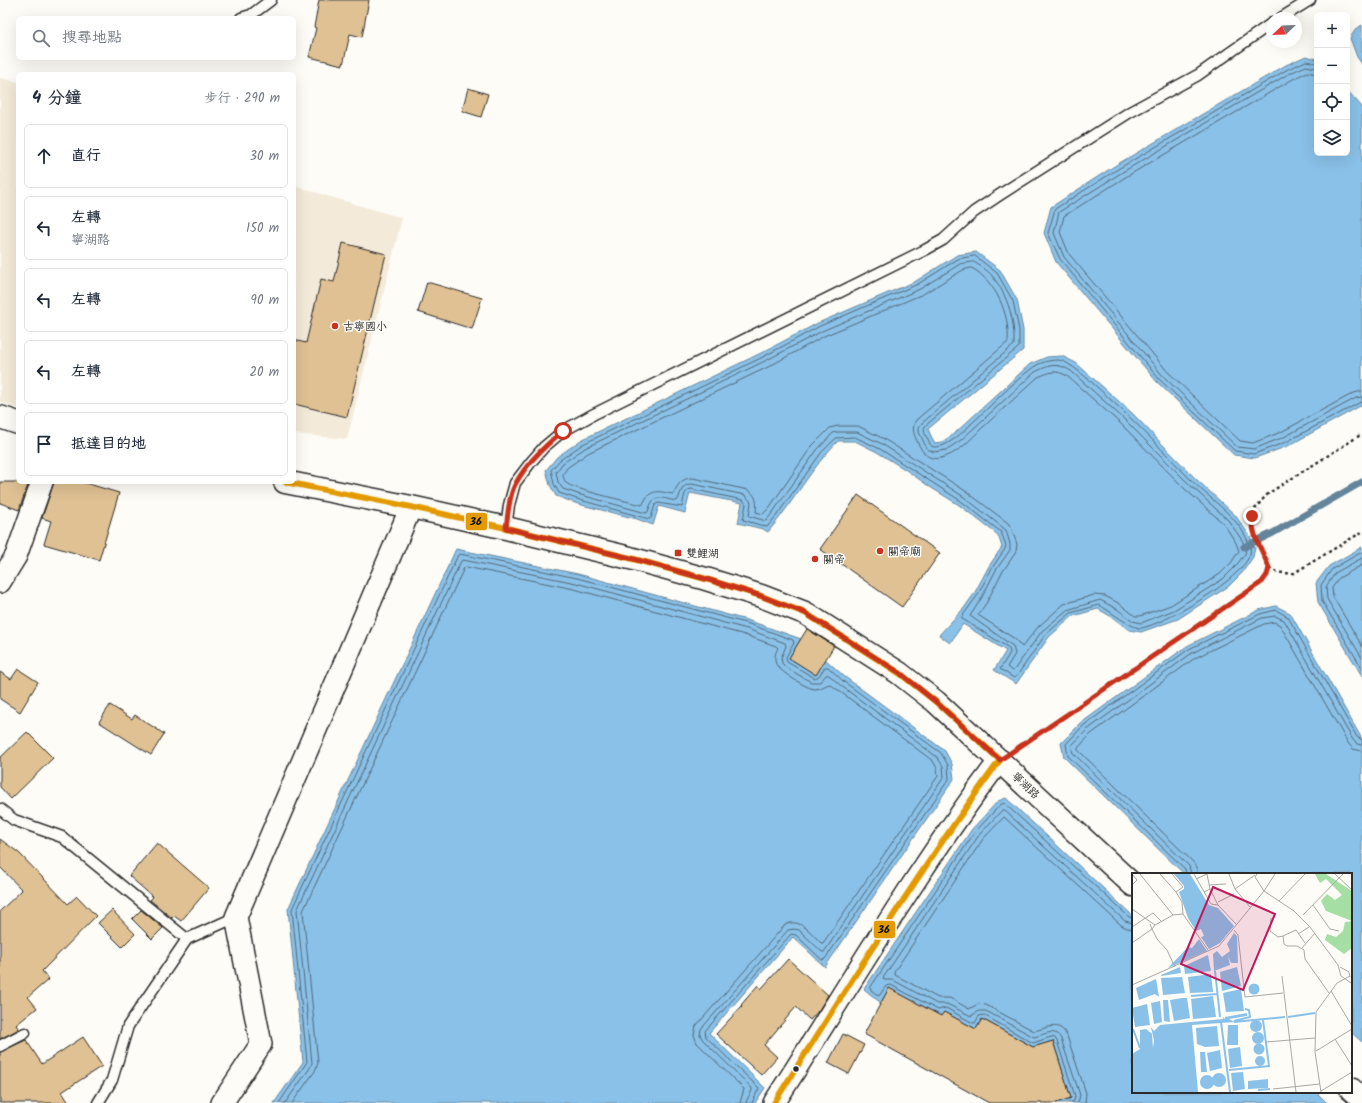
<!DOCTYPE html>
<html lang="zh-TW">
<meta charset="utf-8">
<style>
:root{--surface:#fff;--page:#f6f6f7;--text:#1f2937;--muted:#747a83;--line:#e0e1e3}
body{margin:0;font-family:Kalam,"LXGW WenKai TC",sans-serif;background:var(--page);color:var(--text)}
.controls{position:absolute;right:12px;top:12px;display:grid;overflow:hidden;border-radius:6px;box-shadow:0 4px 16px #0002}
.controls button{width:36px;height:36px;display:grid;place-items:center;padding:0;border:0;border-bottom:1px solid var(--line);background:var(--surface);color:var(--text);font:20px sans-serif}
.compass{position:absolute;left:1266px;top:12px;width:36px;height:36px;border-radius:50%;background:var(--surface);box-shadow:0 4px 16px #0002;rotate:247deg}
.stop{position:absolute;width:12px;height:12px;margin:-9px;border:3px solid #c8321e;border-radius:50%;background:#fff}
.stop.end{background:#c8321e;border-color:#fff;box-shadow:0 1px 4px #0008}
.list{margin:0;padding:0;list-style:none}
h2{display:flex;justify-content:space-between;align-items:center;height:52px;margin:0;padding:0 16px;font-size:17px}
h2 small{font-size:13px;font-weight:400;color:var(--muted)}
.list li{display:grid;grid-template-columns:26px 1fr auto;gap:12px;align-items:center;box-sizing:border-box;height:64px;margin:0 8px 8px;padding:0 8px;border:1px solid var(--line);border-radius:6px}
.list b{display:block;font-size:15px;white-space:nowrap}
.list p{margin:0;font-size:13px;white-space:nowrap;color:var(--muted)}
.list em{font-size:13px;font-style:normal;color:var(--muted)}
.icon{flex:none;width:22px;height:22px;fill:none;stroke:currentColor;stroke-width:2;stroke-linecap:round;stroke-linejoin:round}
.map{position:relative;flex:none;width:1362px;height:1103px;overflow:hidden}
.search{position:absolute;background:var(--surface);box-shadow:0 4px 16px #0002;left:16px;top:16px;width:280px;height:44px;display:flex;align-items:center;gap:10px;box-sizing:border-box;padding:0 14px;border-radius:6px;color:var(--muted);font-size:15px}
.panel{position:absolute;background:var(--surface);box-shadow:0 4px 16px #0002;left:16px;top:72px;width:280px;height:412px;border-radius:6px}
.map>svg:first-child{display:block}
.built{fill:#f4ead9}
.water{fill:#8ac1e8;stroke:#64859c}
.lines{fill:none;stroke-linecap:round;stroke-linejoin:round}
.shore{stroke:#516777;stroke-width:1}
.stream{stroke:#64859c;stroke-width:7}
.building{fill:#dfc193;stroke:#2b2b2b}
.lane-casing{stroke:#2b2b2b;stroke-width:13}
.street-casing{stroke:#2b2b2b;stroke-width:24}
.secondary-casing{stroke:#2b2b2b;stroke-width:25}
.path{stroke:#2b2b2b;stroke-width:2.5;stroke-dasharray:3 3;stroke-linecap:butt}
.lane{stroke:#fdfcf7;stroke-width:10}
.street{stroke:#fdfcf7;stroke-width:21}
.secondary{stroke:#fdfcf7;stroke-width:22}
.bus-1-casing{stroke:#fdfcf7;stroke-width:9}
.bus-1{stroke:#e39a04;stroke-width:6}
.route{stroke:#c8321e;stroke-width:5}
.poi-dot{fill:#c8321e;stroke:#fdfcf7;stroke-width:1.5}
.bus-dot{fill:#2b2b2b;stroke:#fdfcf7;stroke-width:1.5}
.labels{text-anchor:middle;stroke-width:3;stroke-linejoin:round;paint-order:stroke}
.poi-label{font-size:11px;fill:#2b2b2b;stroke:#fdfcf7;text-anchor:start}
.street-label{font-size:11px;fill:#2b2b2b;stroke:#fdfcf7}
.inset-river{fill:none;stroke:#8ac1e8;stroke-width:2}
.inset-road{fill:none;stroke:#a9a8a5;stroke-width:1}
.view{fill:#c2185b;fill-opacity:0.15;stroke:#c2185b;stroke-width:2}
.inset-edge{fill:none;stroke:#2b2b2b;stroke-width:2}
.line-badge{stroke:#fdfcf7;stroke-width:1.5}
.pale-badge-label{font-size:11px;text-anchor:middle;font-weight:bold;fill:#111}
</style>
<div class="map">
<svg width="1362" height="1103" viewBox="0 0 1362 1103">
<rect width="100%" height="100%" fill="#fdfcf7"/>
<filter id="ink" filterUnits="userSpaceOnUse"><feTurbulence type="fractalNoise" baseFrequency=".025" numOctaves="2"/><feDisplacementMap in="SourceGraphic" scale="8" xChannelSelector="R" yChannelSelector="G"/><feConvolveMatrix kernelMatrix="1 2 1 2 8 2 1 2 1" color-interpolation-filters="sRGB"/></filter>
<g filter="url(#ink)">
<!-- built -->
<g class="built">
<path d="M 0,78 L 18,82 L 18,408 L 0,402 Z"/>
<path d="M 294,186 L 402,218 L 347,439 L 294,434 Z"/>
</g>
<!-- water -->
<g class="water">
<path d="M 1362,25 L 1362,64 L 1357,57 L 1350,38 L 1356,29 Z"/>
<path d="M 1306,56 L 1317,59 L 1317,153 L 1347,153 L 1347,90 L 1362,107 L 1362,405 L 1288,446 L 1255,458 L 1234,455 L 1157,382 L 1056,262 L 1044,233 L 1051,207 L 1116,165 L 1286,65 Z"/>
<path d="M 976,252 L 1000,270 L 1017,300 L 1023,330 L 1023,350 L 928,429 L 934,443 L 942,442 L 955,433 L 1030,364 L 1047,357 L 1062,356 L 1076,363 L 1132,413 L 1195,478 L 1235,515 L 1250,536 L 1255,548 L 1253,557 L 1242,573 L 1229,586 L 1178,619 L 1141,632 L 1129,630 L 1112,617 L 1098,609 L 1073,616 L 1049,637 L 1016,684 L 994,670 L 1006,651 L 963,624 L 950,643 L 939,635 L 964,608 L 974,594 L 989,566 L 1002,547 L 998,535 L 959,505 L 930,487 L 906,470 L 877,452 L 855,441 L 838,441 C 811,468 793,503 768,532 L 763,529 L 738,523 L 742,503 L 690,493 L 685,513 L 659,506 L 653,525 L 637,519 L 578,504 L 556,496 L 550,485 L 546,470 L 557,457 L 581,440 L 761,353 L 818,323 L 916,281 L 957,255 Z"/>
<path d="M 1362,547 L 1362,676 L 1318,602 L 1316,583 L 1329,566 Z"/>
<path d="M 456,549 L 578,574 L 750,621 L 801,639 L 789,658 L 816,674 L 825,659 L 845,677 L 945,751 L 952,764 L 954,779 L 825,967 L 793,937 L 709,1033 L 765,1088 L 755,1103 L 274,1103 L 303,1062 L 288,909 Z"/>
<path d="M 1276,606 L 1290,613 L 1362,739 L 1362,1042 L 1351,1032 L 1351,874 L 1184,874 L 1064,757 L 1061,743 L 1081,723 L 1187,646 L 1259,610 Z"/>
<path d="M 1006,798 L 1133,916 L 1133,1092 L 1316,1092 L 1327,1103 L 1056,1103 L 1071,1098 L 1053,1041 L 1033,1047 L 982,1019 L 976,1029 L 944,1012 L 941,1016 L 889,988 L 881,1003 L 864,989 L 972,829 L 998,801 Z"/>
</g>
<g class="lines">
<!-- shore -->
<g class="shore">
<path d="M 1317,63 L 1306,61 L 1288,69 L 1118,169 L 1055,209 L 1048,233 L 1060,259 L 1159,379 L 1235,451 L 1254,454 L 1286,442 L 1359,403 L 1362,402"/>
<path d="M 1317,68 L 1306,66 L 1290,73 L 1121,173 L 1059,212 L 1054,233 L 1064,257 L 1163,376 L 1237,447 L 1254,449 L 1284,437 L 1356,398 L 1362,397"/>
<path d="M 1317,74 L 1307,72 L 1293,79 L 1124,178 L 1064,216 L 1060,232 L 1069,254 L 1168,372 L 1240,441 L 1253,443 L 1281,432 L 1354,393 L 1362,391"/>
<path d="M 975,256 L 997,273 L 1013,301 L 1019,330 L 1019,347 L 925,426 C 923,431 925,434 927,438 C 929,442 930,447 935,447 C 938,447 942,446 944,445 C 955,440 964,431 972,423 C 991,406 1011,384 1031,369 C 1038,363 1049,360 1058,360 C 1070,360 1101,391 1111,400 C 1140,426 1165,453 1191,480 C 1212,501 1241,518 1250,547 C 1258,572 1163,625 1141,628 C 1132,629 1109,610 1099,605 L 1071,613 L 1046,634 L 1016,677 L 1014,678 L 1000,669 L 1010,653 L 1009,648 L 961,618 L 977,596 L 992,568 L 1005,549 L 1006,545 L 1001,532 L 961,501 L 880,449 L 855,437 L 836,438 L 821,453 L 777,515 L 767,527 L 743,520 L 746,504 L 743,500 L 691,489 C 683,490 684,501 682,507 L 658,503 L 655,505 L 651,518 L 649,519 L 580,500 L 559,493 L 554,484 L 551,470 L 560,460 L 583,444 L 763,357 L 820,326 L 918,284 L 958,259 Z"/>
<path d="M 974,262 C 980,266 989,271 993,277 C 1008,296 1015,321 1014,345 L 922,423 L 919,427 L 919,432 L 927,449 L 934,452 L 946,450 L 961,440 L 1035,372 C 1050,365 1056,362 1071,371 L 1125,420 L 1189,484 L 1228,520 L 1242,540 L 1246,549 L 1245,554 L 1235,567 L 1223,579 L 1174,610 L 1141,623 L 1133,621 L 1117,609 L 1100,600 L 1067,610 L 1042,631 L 1014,670 L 1012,671 L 1007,667 L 1015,654 L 1013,646 L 970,616 L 981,599 L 996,570 L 1010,550 L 1010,544 L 1006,530 L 964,497 L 882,444 L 857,432 L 838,432 L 833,433 L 817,450 L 773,512 L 766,521 L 749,516 L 751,502 L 745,495 L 692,484 C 680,484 682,493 677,501 C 661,499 654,491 648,512 L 646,513 L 581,495 L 563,489 L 558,482 L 556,472 L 563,463 L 585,448 L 765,361 L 822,331 L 920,289 L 960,264 Z"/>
<path d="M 972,268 C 996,282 1010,314 1008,342 L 916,420 C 911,428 914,435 918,443 C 924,457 933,462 947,456 C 960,451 971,439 981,429 C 1000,412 1019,394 1038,377 C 1051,372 1055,369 1067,376 L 1121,424 L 1185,489 L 1224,524 L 1236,543 L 1239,551 L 1231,563 L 1220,574 L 1171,605 L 1140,616 L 1135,616 L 1120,604 L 1105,596 L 1094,595 L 1064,604 L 1038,627 L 1022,647 L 1015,639 L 978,615 L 987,602 L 1001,574 L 1016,552 L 1017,544 L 1011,527 L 1008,523 L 967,492 L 884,439 L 858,426 L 838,426 L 830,428 L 812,446 L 769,508 L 763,514 L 756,512 C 757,502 757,496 748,490 L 693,478 C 681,478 678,485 673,494 C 664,493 655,488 647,497 C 645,499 644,503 642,505 C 630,502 572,489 566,483 C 564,480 563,477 563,474 L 567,468 L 588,453 L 768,367 L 824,336 L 923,294 L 963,270 Z"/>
<path d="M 1362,552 L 1332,569 L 1321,585 L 1322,601 L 1362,668"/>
<path d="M 1362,558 L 1335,573 L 1326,587 L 1327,599 L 1362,658"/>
<path d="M 1362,565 L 1339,578 L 1332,588 L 1333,597 L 1362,646"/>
<path d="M 1186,874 L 1185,869 L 1068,756 L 1066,744 L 1083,726 L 1189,649 L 1260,614 L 1276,610 L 1288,617 L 1357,737 L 1362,740"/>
<path d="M 1191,874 L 1189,866 L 1073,753 L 1071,746 L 1087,730 L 1192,653 L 1262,618 L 1275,616 L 1284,620 L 1353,740 L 1357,744 L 1362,745"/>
<path d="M 1197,874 L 1197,867 L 1193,862 L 1078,750 L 1078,748 L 1091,734 L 1195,658 L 1264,624 L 1274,622 L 1280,625 L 1348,743 L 1353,749 L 1362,751"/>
<path d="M 279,1103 L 307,1062 L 292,909 L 458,555 L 460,554 L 577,578 L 749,624 L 793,640 L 794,643 L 786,657 L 787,662 L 815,678 L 819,676 L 825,667 L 828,667 L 843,681 L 941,753 L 948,765 L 949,779 L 825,959 L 822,960 L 796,935 L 791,934 L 705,1031 L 706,1037 L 759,1088 L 752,1103"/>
<path d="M 285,1103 L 310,1068 L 312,1063 L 297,910 L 461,561 L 463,560 L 576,583 L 747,629 L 785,643 L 786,646 L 781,658 L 782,663 L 785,667 L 811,682 L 820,682 L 826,675 L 829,675 L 840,685 L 937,757 L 943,766 L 944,777 L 824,952 L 822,952 L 799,930 L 794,929 L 788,930 L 701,1029 L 700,1035 L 703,1040 L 752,1088 C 752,1094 747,1097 746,1103"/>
<path d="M 292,1103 L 315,1071 L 318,1063 L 303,911 L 464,568 L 466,567 L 574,589 L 745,635 L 776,646 L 778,648 C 775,653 774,658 776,664 C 779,671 807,689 815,689 C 821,689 825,685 830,684 L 933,761 L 937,768 L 938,776 L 823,943 L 821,943 C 811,933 800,917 785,925 L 696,1026 L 694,1035 L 697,1043 L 744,1089 L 740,1103"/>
<path d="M 1069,1103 L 1074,1101 L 1075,1096 L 1057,1041 L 1055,1038 L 1051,1037 L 1033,1043 L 984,1015 L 979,1016 L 975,1023 L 973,1023 L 946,1008 L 938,1010 L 891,985 L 886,986 L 879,996 L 871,990 L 870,988 L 975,832 L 1000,805 L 1004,803 L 1129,917 L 1133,918"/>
<path d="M 1078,1103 L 1080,1095 L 1061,1039 C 1055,1027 1044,1035 1034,1037 L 986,1011 L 979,1011 L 971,1016 L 947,1004 L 937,1004 L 893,980 L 884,980 L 883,978 L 979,835 L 1003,809 L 1125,921 L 1133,923"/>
<path d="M 1085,1103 L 1086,1093 L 1067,1036 C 1059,1020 1048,1028 1034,1031 L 986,1005 L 978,1004 L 969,1009 L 950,998 L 938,998 L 895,975 L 894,972 L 983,839 L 1004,817 L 1121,925 L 1127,928 L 1133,929"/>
</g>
<!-- stream -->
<path class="stream" d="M 1244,547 L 1273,533 L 1362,482"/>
</g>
<!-- building -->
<g class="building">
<path d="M 319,0 L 369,0 L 362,37 L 350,34 L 343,65 L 309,57 L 316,28 L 314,27 Z"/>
<path d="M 468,88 L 488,94 L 481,117 L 462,111 Z"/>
<path d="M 343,243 L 386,254 L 347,417 L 294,404 L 294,340 L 306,343 L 321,279 L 334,282 Z"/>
<path d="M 427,282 L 482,298 L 472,329 L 418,312 Z"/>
<path d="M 0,482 L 29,482 L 19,510 L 0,503 Z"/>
<path d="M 54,482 L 82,482 L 119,493 L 99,560 L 44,544 L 51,521 L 42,518 Z"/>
<path d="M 858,495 L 940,553 L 902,607 L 820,549 Z"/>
<path d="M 807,629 L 834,646 L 816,675 L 789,658 Z"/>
<path d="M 18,669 L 38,682 L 20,712 L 0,699 L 0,672 L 11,679 Z"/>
<path d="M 110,705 L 132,719 L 135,715 L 164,734 L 151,755 L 99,722 Z"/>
<path d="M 27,732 L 53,758 L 11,799 L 0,787 L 0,758 Z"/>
<path d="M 0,839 L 19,853 L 68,904 L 77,896 L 96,916 L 42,971 L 49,979 L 28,997 L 37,1008 L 16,1025 L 19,1029 L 0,1039 L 0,911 L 22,890 L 0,867 Z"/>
<path d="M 157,843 L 209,888 L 181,921 L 174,916 L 172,918 L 150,900 L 153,897 L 129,876 Z"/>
<path d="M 112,910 L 135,934 L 122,947 L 98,923 Z"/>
<path d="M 141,910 L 163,928 L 152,939 L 132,919 Z"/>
<path d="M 788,959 L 828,995 L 819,1010 L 810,1020 L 796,1007 L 764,1045 L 777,1057 L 761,1075 L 716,1034 L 742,1006 L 741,1005 L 758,985 L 761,989 Z"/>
<path d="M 889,988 L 941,1016 L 944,1012 L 976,1029 L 982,1019 L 1033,1047 L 1053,1041 L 1071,1098 L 1056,1103 L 989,1103 L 864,1034 Z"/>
<path d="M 843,1034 L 864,1045 L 849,1074 L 828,1063 Z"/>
<path d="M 83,1037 L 102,1066 L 62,1092 L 69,1103 L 0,1103 L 0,1052 L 26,1040 L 42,1064 Z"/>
</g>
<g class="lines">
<!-- lane casing -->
<g class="lane-casing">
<g id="lane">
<path d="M 241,18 L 251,15 L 271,0"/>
<path d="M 1281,18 L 1310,0"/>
<path d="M 506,528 L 509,505 L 515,483 L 531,462 L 544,447 L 563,431 L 594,414 L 925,250 L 943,240 L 974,212 L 1001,194 L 1130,112 L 1198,75 L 1272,23"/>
<path d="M 0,809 L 14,820 L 62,837 L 187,939"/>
<path d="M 0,1046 L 25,1033"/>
<path d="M 98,1103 L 112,1080 L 128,1026 L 187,939 L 236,917"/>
</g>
</g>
<!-- street casing -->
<g class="street-casing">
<g id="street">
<path d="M 0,582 L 16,556 L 42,482"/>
<path d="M 222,1103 L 261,1044 L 236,917 L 411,507"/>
<path d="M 774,1103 C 848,988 917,869 1000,760"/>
</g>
</g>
<!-- secondary casing -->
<g class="secondary-casing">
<g id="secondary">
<path d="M 0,417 L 18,423"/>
<path d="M 285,482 L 411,507 L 506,528 L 630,558 L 706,579 L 761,596 L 805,613 L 899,673 L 936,702 L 1133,885"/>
<path d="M 1351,1089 L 1362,1099"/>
</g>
</g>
<!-- path -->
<g class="path">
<path d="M 1269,568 C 1278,573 1284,574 1294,573 L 1362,532"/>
<path d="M 1019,747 L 1262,582 L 1267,575 L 1269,568 C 1264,554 1249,530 1252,516 C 1255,507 1262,500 1269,493 L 1362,434"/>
</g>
<!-- lane -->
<use href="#lane" class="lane"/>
<!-- street -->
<use href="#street" class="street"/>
<!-- secondary -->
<use href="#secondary" class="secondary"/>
<!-- bus-1 casing -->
<g class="bus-1-casing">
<g id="bus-1">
<path d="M 285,482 L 411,507 L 506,528 L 630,558 L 706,579 L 761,596 L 805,613 L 899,673 L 936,702 L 1000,760"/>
<path d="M 774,1103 C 848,987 919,870 1000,760"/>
</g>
</g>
<!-- bus-1 -->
<use href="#bus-1" class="bus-1"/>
</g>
</g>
<g class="lines" filter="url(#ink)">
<!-- route -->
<path class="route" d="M 563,431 C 547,444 526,464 516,483 C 509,494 508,514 506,528 L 630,558 L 706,579 L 761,596 L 805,613 L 900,673 L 936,702 L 1000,760 L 1262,582 L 1267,575 L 1269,568 C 1263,551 1251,534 1252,516"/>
</g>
<!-- markers -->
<g class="poi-dot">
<circle cx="335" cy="326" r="4"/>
<circle cx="880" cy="551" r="4"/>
<rect x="674" y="549" width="8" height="8" rx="2"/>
<circle cx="815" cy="559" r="4"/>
</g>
<circle class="bus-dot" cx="796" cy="1069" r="3.5"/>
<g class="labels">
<!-- poi labels -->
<g class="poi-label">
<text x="343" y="330">古寧國小</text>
<text x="888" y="555">關帝廟</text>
<text x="686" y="557">雙鯉湖</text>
<text x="823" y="563">關帝</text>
</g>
<!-- street labels -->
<g class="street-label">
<text transform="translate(1026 785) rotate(43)" y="4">寧湖路</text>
</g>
</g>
<!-- overview -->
<g transform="translate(1132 873)">
<rect width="220" height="220" fill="#fdfcf7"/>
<path d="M 183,1 L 194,1 L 220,18 L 220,75 L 212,81 L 193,67 L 195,61 L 204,64 L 211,58 L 213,49 L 220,48 L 194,38 L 189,28 L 195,21 L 203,27 L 210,22 L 194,6 L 188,10 Z" fill="#a5dfa4"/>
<path d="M 42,1 L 58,1 L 77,32 L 86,35 L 102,53 L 88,70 L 77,76 L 69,64 L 72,63 L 69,56 L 64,58 L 56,45 L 47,19 L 52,16 L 52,13 ZM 102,60 L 105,63 L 106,90 L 99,90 L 96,83 L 98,92 L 82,98 L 81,81 L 85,78 L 90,84 L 98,78 L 95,71 ZM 67,66 L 75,78 L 36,95 L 56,74 L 60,75 ZM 76,82 L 79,98 L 53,101 L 52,93 ZM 48,94 L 49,100 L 29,103 L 29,102 ZM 105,94 L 109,113 L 90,118 L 88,99 ZM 79,101 L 81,119 L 58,120 L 56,104 ZM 50,104 L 53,120 L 31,122 L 29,105 ZM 24,106 L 27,124 L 23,121 L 7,127 L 4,115 ZM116.5 116a5.5 5.5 0 1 1 11 0a5.5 5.5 0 1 1-11 0ZM 109,116 L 112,138 L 94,139 L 91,120 ZM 81,123 L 84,144 L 61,146 L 59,126 ZM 50,125 L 55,125 L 58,145 L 42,148 L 38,127 ZM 31,127 L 36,127 L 38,149 L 32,148 ZM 28,128 L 30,149 L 22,151 L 19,130 ZM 15,131 L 18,152 L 3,154 L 0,135 ZM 115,140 L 115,143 L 97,146 L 103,149 L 60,152 L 66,219 L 0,219 L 0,181 L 8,176 L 8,157 L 14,156 L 20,161 L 21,175 L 22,168 L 19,154 L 22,158 L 28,152 L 91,146 L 91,144 L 93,146 L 93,144 ZM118 153a6 6 0 1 1 12 0a6 6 0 1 1-12 0ZM 96,152 L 106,152 L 106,172 L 95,172 ZM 85,153 L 87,173 L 73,174 L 65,171 L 64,155 ZM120 165a6 6 0 1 1 12 0a6 6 0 1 1-12 0ZM121.5 176a5.5 5.5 0 1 1 11 0a5.5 5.5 0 1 1-11 0ZM 108,174 L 110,193 L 98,195 L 96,176 ZM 88,177 L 90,195 L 78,198 L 75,180 ZM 68,179 L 73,179 L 75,199 L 69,199 ZM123 188a5 5 0 1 1 10 0a5 5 0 1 1-10 0ZM 111,199 L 113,216 L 101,218 L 99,200 ZM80 207a7 7 0 1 1 14 0a7 7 0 1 1-14 0ZM68 209a7 7 0 1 1 14 0a7 7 0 1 1-14 0ZM 136,206 L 136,215 L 116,216 L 116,208 Z" fill="#8ac1e8"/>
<path class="inset-river" d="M 83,98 L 88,144M 59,123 L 85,121M 156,144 L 183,140M 102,148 L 118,144 L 117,137 L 113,136M 89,149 L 98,219M 102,149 L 153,144M 1,156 L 8,175M 97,197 L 137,193 L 131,147M 126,217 L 138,216"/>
<path class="inset-road" d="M 0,1 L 5,7 L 0,12M 8,1 L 41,42M 28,1 L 44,19M 40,1 L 51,14 L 44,19 L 50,29 L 51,41M 62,1 L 79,31 L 86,32 L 104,51M 97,1 L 103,16 L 118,34M 125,1 L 123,4 L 132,18 L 143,1M 203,1 L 220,17M 64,6 L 75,1M 77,12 L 94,11M 78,16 L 86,32M 103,16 L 123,2M 72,19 L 78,16 L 75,1M 147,28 L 173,1M 86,29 L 102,21M 181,32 L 198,56 L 207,58M 0,36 L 23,52 L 41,42 L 51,41 L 76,77M 171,42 L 211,1M 139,45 L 138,58 L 146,64 L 151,63 L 152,71 L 155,73 L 165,73 L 172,77 L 173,86 L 197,120M 23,52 L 20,56 L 25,66 L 35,77 L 43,94M 0,54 L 21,40 L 30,49M 102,57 L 106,62 L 113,124 L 151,120M 166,61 L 177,54M 151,63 L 164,57 L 173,70M 0,70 L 20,56 L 18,51M 170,75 L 183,60M 208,94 L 217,99 L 218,104M 150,103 L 164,219M 0,112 L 87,73 L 132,18 L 162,38 L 178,54 L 206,92 L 209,103 L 219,110M 199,118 L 220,153M 203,166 L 220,193M 134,169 L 183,165M 184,178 L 220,156M 141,216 L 188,211M 189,218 L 220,199M 189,219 L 183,179 L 184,139 L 205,110 L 218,103"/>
<path class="view" d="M 81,14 L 143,41 L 111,117 L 49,91 Z"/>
<rect width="220" height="220" class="inset-edge"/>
</g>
<g class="line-badge">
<rect x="465" y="512" width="23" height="19" rx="4" fill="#e39a04"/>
<rect x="873" y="920" width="23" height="19" rx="4" fill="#e39a04"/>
</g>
<g class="pale-badge-label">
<text x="476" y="525">36</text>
<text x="884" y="933">36</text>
</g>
</svg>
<div class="controls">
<button>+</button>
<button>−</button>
<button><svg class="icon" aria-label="locate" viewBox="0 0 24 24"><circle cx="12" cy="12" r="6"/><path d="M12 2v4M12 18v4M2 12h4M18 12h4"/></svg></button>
<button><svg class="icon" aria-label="layers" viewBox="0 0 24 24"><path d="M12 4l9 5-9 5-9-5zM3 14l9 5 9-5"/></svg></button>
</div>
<svg class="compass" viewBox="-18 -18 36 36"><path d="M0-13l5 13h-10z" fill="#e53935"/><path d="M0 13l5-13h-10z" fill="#747a83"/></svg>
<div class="stop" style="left:563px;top:431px"></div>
<div class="stop end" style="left:1252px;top:516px"></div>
<div class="search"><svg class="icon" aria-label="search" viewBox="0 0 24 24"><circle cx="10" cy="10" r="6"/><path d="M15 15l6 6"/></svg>搜尋地點</div>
<section class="panel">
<h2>4 分鐘<small>步行 · 290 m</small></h2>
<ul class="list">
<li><svg class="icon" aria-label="ahead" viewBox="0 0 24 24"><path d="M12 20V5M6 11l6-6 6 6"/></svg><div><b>直行</b></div><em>30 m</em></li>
<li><svg class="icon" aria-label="left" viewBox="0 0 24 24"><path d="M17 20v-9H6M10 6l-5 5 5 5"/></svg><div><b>左轉</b><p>寧湖路</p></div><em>150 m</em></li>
<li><svg class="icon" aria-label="left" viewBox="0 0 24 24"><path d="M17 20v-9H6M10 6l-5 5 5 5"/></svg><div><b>左轉</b></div><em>90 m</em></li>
<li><svg class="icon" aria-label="left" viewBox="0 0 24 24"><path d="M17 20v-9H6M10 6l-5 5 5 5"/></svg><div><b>左轉</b></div><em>20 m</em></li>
<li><svg class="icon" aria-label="arrive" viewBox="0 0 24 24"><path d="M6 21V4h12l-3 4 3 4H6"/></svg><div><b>抵達目的地</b></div></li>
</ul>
</section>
</div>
